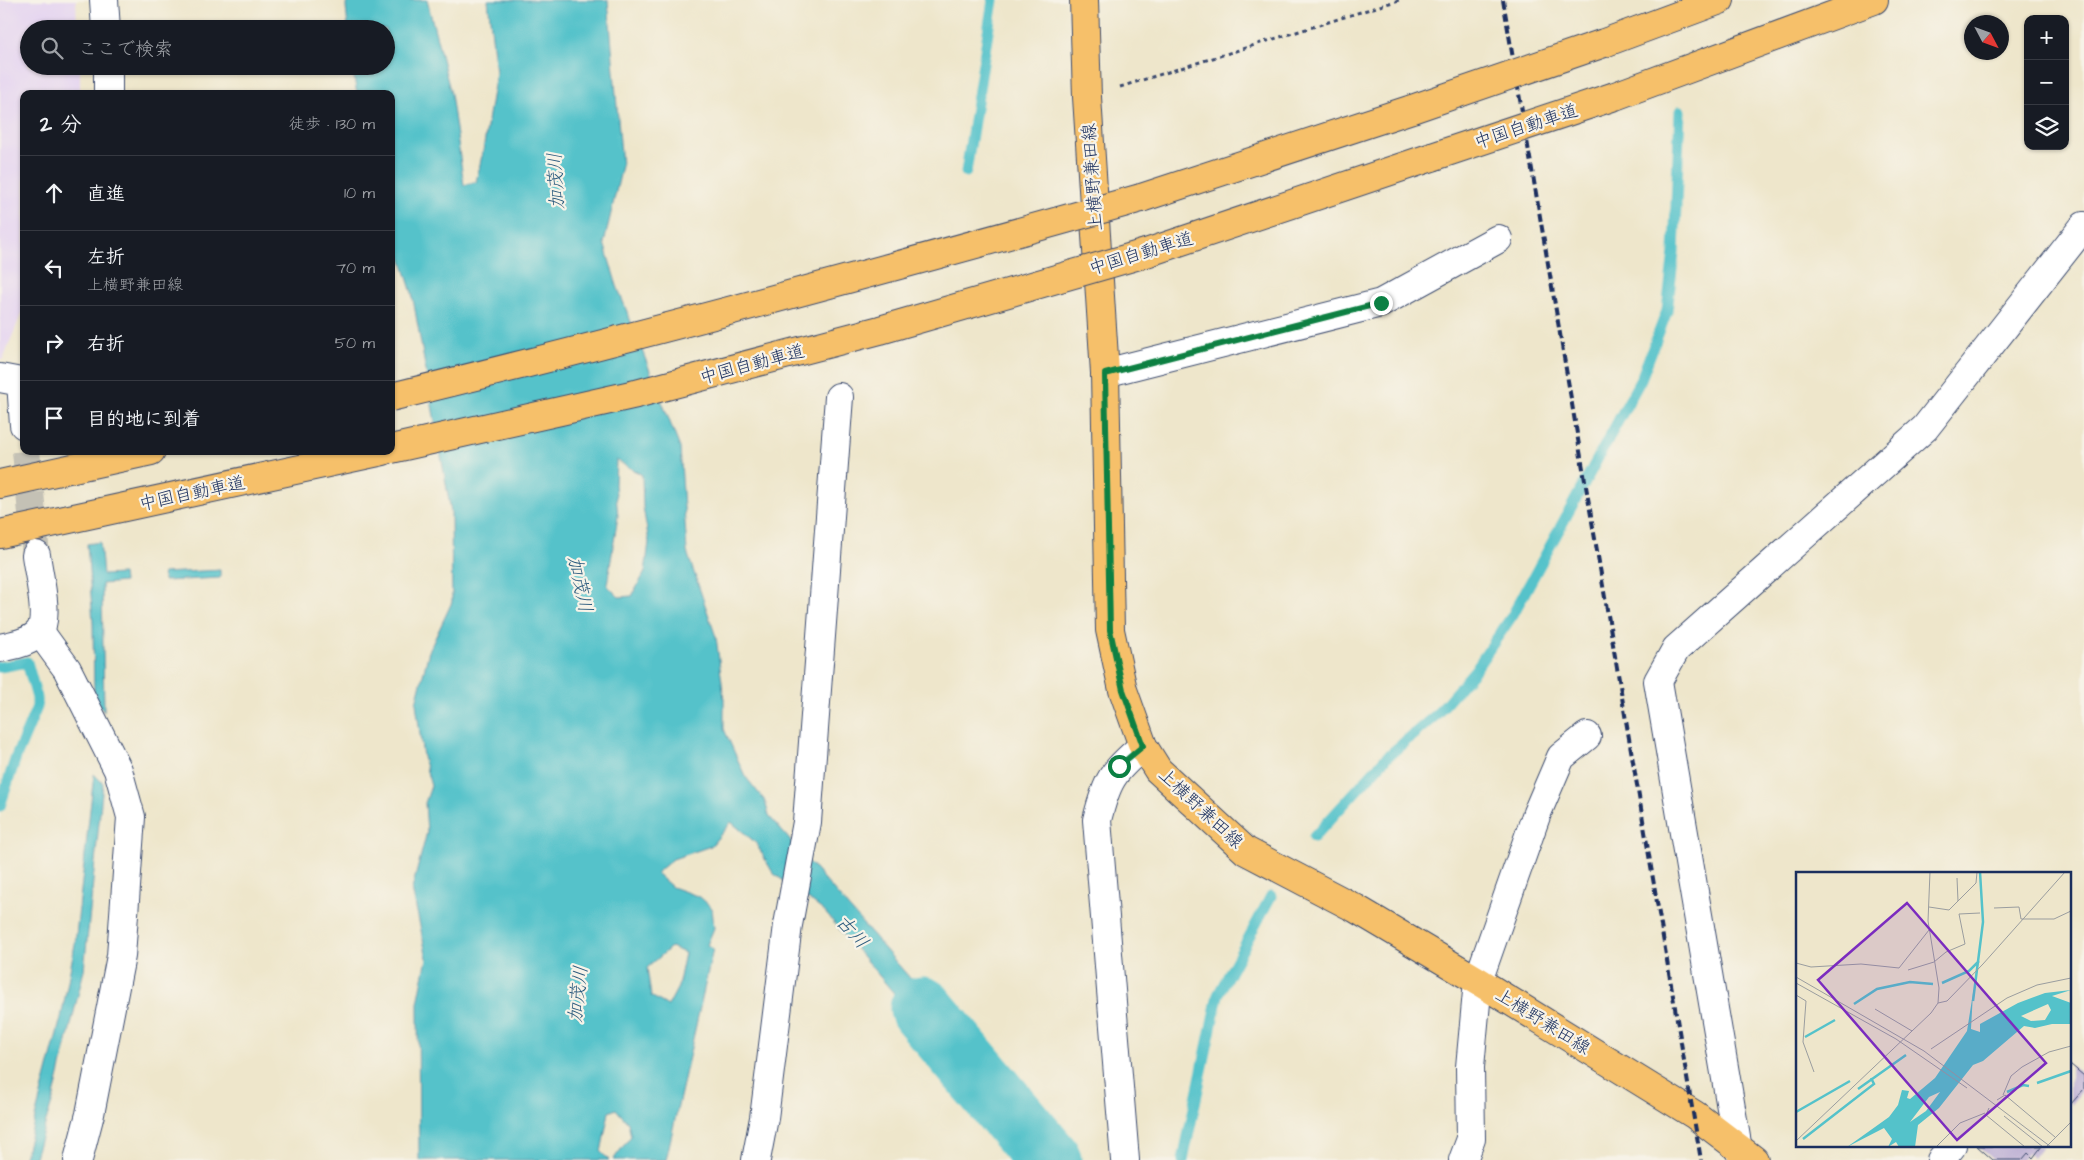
<!DOCTYPE html>
<html lang="ja">
<meta charset="utf-8">
<style>
:root{--surface:#171b24;--page:#242831;--text:#f1f3f6;--muted:#9ea1a6;--line:#363941}
body{margin:0;font-family:"Architects Daughter","Klee One",sans-serif;background:var(--page);color:var(--text)}
.controls{position:absolute;right:15px;top:15px;display:grid;overflow:hidden;border-radius:10px;box-shadow:0 1px 4px #0004}
.controls button{width:45px;height:45px;display:grid;place-items:center;padding:0;border:0;border-bottom:1px solid var(--line);background:var(--surface);color:var(--text);font:25px sans-serif}
.compass{position:absolute;left:1964px;top:15px;width:45px;height:45px;border-radius:50%;background:var(--surface);box-shadow:0 1px 4px #0004;rotate:131deg}
.stop{position:absolute;width:15px;height:15px;margin:-11px;border:4px solid #0b8043;border-radius:50%;background:#fff}
.stop.end{background:#0b8043;border-color:#fff;box-shadow:0 1px 5px #0008}
.list{margin:0;padding:0;list-style:none}
h2{display:flex;justify-content:space-between;align-items:center;height:65px;margin:0;padding:0 20px;font-size:21px}
h2 small{font-size:16px;font-weight:400;color:var(--muted)}
.list li{display:grid;grid-template-columns:32px 1fr auto;gap:15px;align-items:center;box-sizing:border-box;height:75px;padding:0 20px;border-top:1px solid var(--line)}
.list b{display:block;font-size:19px;white-space:nowrap}
.list p{margin:0;font-size:16px;white-space:nowrap;color:var(--muted)}
.list em{font-size:16px;font-style:normal;color:var(--muted)}
.icon{flex:none;width:28px;height:28px;fill:none;stroke:currentColor;stroke-width:2;stroke-linecap:round;stroke-linejoin:round}
.map{position:relative;flex:none;width:2084px;height:1160px;overflow:hidden}
.search{position:absolute;background:var(--surface);box-shadow:0 1px 4px #0004;left:20px;top:20px;width:375px;height:55px;display:flex;align-items:center;gap:12px;box-sizing:border-box;padding:0 18px;border-radius:28px;color:var(--muted);font-size:19px}
.panel{position:absolute;background:var(--surface);box-shadow:0 1px 4px #0004;left:20px;top:90px;width:375px;height:365px;border-radius:10px}
.map>svg:first-child{display:block}
.built{fill:#e4d3f1}
.water{fill:#54c2ca;stroke:#387894;fill-rule:evenodd}
.lines{fill:none;stroke-linecap:round;stroke-linejoin:round}
.stream{stroke:#54c2ca;stroke-width:11}
.river{stroke:#54c2ca;stroke-width:65}
.building{fill:#b0a1d0}
.minor-tunnel{stroke:#c4c1b5;stroke-width:28;stroke-dasharray:28 14;stroke-linecap:butt}
.minor-casing{stroke:#3b4a6e;stroke-width:30}
.major-casing{stroke:#3b4a6e;stroke-width:30}
.highway-casing{stroke:#3b4a6e;stroke-width:30}
.path{stroke:#3b4a6e;stroke-width:3;stroke-dasharray:4 4;stroke-linecap:butt}
.minor{stroke:#fff;stroke-width:28}
.major{stroke:#f6c06b;stroke-width:28}
.highway{stroke:#f6c06b;stroke-width:28}
.rail{stroke:#1b2f5e;stroke-width:4;stroke-dasharray:8 4;stroke-linecap:butt}
.highway-bridge-casing{stroke:#3b4a6e;stroke-width:30;stroke-linecap:butt}
.highway-bridge{stroke:#f6c06b;stroke-width:28}
.route{stroke:#0b8043;stroke-width:6}
.labels{text-anchor:middle;stroke-width:4.5;stroke-linejoin:round;paint-order:stroke}
.street-label{font-size:18px;fill:#1b2f5e;stroke:#f7f3e8}
.water-label{font-size:19px;font-style:italic;fill:#2c5b7e;stroke:#f7f3e8}
.inset-river{fill:none;stroke:#54c2ca;stroke-width:2.5}
.inset-road{fill:none;stroke:#9a9d9f;stroke-width:1}
.view{fill:#7b2cbf;fill-opacity:0.15;stroke:#7b2cbf;stroke-width:2.5}
.inset-edge{fill:none;stroke:#1b2f5e;stroke-width:2.5}
</style>
<div class="map">
<svg width="2084" height="1160" viewBox="0 0 2084 1160">
<rect width="100%" height="100%" fill="#f7f3e8"/>
<filter id="ink" filterUnits="userSpaceOnUse"><feTurbulence type="fractalNoise" baseFrequency=".02" numOctaves="2"/><feDisplacementMap in="SourceGraphic" scale="10" xChannelSelector="R" yChannelSelector="G"/><feConvolveMatrix kernelMatrix="1 2 1 2 8 2 1 2 1" color-interpolation-filters="sRGB"/></filter>
<filter id="wash" filterUnits="userSpaceOnUse"><feTurbulence type="fractalNoise" baseFrequency=".0096" numOctaves="4" result="noise"/><feDisplacementMap in="SourceGraphic" scale="20" xChannelSelector="R" yChannelSelector="G"/><feGaussianBlur stdDeviation="1.12" result="paint"/><feColorMatrix in="noise" values="0 0 0 0 0 0 0 0 0 0 0 0 0 0 0 0 0 1.4 0 .05"/><feComposite in="paint" operator="in"/></filter>
<g filter="url(#wash)">
<rect width="100%" height="100%" fill="#eee6cb"/>
<!-- built -->
<path class="built" d="M 0,0 L 76,0 L 77,29 L 29,29 L 29,66 L 80,66 L 80,94 L 24,94 L 24,307 L 3,359 L 0,360 Z"/>
<!-- water -->
<g class="water">
<path d="M 347,0 L 427,0 L 451,94 L 464,185 L 476,182 L 483,151 L 496,73 L 488,0 L 608,0 L 622,166 L 604,243 L 617,286 L 680,448 L 687,552 L 716,637 L 724,698 L 724,729 L 745,776 L 765,801 L 769,816 L 990,1070 L 972,1085 L 824,911 L 773,873 L 756,843 L 731,822 L 711,846 L 673,859 L 656,873 L 672,887 L 700,897 L 712,908 L 714,928 L 707,945 L 713,949 L 666,1160 L 613,1160 L 631,1136 L 628,1123 L 616,1109 L 609,1112 L 601,1152 L 609,1160 L 419,1160 L 418,1003 L 427,958 L 412,889 L 427,832 L 425,803 L 431,786 L 423,757 L 416,703 L 429,651 L 452,602 L 451,512 L 412,293 L 391,226 L 391,94 L 357,94 L 352,66 L 386,66 L 386,29 L 348,29 L 346,6 ZM 616,460 L 642,475 L 643,507 L 649,542 L 645,572 L 632,596 L 619,597 L 607,585 L 618,516 L 615,485 ZM 671,947 L 685,953 L 678,987 L 668,1006 L 651,996 L 647,968 Z"/>
<path d="M 100,542 L 103,575 L 123,574 L 124,582 L 102,584 L 104,712 L 94,697 L 93,622 L 87,544 Z"/>
<path d="M 220,570 L 220,578 L 164,581 L 163,573 Z"/>
<path d="M 94,774 L 103,783 L 84,970 L 54,1096 L 34,1160 L 24,1160 L 61,1018 L 75,944 Z"/>
</g>
<g class="lines">
<!-- stream -->
<g class="stream">
<path d="M 966,172 L 993,0"/>
<path d="M 0,667 L 27,662 L 37,698 L 37,707 L 16,757 L 0,806"/>
<path d="M 1314,837 L 1387,757 L 1436,715 L 1475,670 L 1512,616 L 1641,379 L 1667,311 L 1674,252 L 1680,111"/>
<path d="M 1183,1160 L 1218,995 L 1271,896"/>
</g>
<!-- river -->
<path class="river" d="M 922,1009 L 1049,1160"/>
</g>
<g id="blocks">
<!-- building -->
<g class="building">
<path d="M 2070,1064 L 2084,1076 L 2084,1089 L 2070,1105 Z"/>
<path d="M 1977,1146 L 2042,1146 L 2033,1158 L 2028,1153 L 2022,1160 L 1993,1160 Z"/>
</g>
</g>
</g>
<g filter="url(#ink)">
<use href="#blocks" fill-opacity="0" stroke="#3b4a6e" stroke-width="1"/>
<g class="lines">
<!-- minor-tunnel -->
<path class="minor-tunnel" d="M 26,451 L 36,555"/>
<!-- minor casing -->
<g class="minor-casing">
<g id="minor">
<path d="M 104,0 L 106,29"/>
<path d="M 108,94 L 108,66"/>
<path d="M 1105,373 L 1381,303 L 1498,239"/>
<path d="M 0,378 L 21,382 L 24,425"/>
<path d="M 40,632 L 67,669 L 118,770 L 131,817 L 121,956 L 90,1114 L 78,1160"/>
<path d="M 0,648 C 13,645 30,643 39,632 C 50,618 38,572 36,555"/>
<path d="M 1738,1149 L 1658,681 L 1676,649 L 1925,428 L 2084,226"/>
<path d="M 756,1160 L 764,1118 L 788,925 L 807,822 L 839,397"/>
<path d="M 1125,1160 L 1097,820 C 1107,780 1112,772 1143,746"/>
<path d="M 1463,1160 L 1471,1139 L 1470,1067 L 1478,981 L 1537,813 L 1561,757 L 1587,736"/>
<path d="M 1941,1160 L 1952,1146"/>
</g>
</g>
<!-- major casing -->
<g class="major-casing">
<path id="major" d="M 1084,0 L 1087,97 L 1105,373 L 1110,630 L 1123,690 L 1143,746 L 1158,770 L 1246,851 L 1355,908 L 1478,981 L 1695,1115 L 1754,1160"/>
</g>
<!-- highway casing -->
<g class="highway-casing">
<g id="highway">
<path d="M 1604,43 L 1720,0"/>
<path d="M 1615,96 L 1874,0"/>
<path d="M 1141,198 L 1412,109"/>
<path d="M 1146,253 L 1432,157"/>
<path d="M 0,484 L 151,451"/>
<path d="M 0,534 L 383,451"/>
</g>
</g>
<!-- path -->
<path class="path" d="M 1120,87 L 1399,0"/>
<!-- minor -->
<use href="#minor" class="minor"/>
<!-- major -->
<use href="#major" class="major"/>
<!-- highway -->
<use href="#highway" class="highway"/>
<!-- rail -->
<path class="rail" d="M 1503,0 L 1701,1160"/>
<!-- highway-bridge casing -->
<g class="highway-bridge-casing">
<g id="highway-bridge">
<path d="M 1412,109 L 1604,43"/>
<path d="M 1432,157 L 1615,96"/>
<path d="M 391,397 C 643,336 892,268 1141,198"/>
<path d="M 391,449 L 636,394 L 880,330 L 1146,253"/>
</g>
</g>
<!-- highway-bridge -->
<use href="#highway-bridge" class="highway-bridge"/>
</g>
</g>
<g class="lines" filter="url(#ink)">
<!-- route -->
<path class="route" d="M 1119,766 L 1143,746 L 1123,690 L 1110,630 L 1105,374 L 1381,303"/>
</g>
<g class="labels">
<!-- street labels -->
<g class="street-label">
<text transform="translate(1526 126) rotate(-18)" y="6">中国自動車道</text>
<text transform="translate(1092 177) rotate(-94)" y="6">上横野兼田線</text>
<text transform="translate(1141 253) rotate(-17)" y="6">中国自動車道</text>
<text transform="translate(752 364) rotate(-15)" y="6">中国自動車道</text>
<text transform="translate(192 493) rotate(-12)" y="6">中国自動車道</text>
<text transform="translate(1201 808) rotate(43)" y="6">上横野兼田線</text>
<text transform="translate(1543 1021) rotate(32)" y="6">上横野兼田線</text>
</g>
<!-- water labels -->
<g class="water-label">
<text transform="translate(555 181) rotate(-93)" y="7">加茂川</text>
<text transform="translate(581 584) rotate(78)" y="7">加茂川</text>
<text transform="translate(853 931) rotate(48)" y="7">古川</text>
<text transform="translate(577 994) rotate(-84)" y="7">加茂川</text>
</g>
</g>
<!-- overview -->
<g transform="translate(1796 872)">
<rect width="275" height="275" fill="#eee6cb"/>
<path d="M 275,118 L 256,124 L 275,131 L 275,152 L 256,152 L 239,156 L 228,154 L 187,189 L 177,193 L 143,236 L 122,253 L 119,275 L 103,275 L 100,270 L 92,275 L 96,267 L 88,256 L 51,275 L 93,245 L 102,233 L 106,218 L 113,219 L 111,226 L 114,227 L 139,206 L 171,159 L 177,121 L 175,157 L 184,160 L 184,152 L 222,131 L 249,121 ZM 252,132 L 255,138 L 249,148 L 235,149 L 225,144 ZM 144,220 L 130,239 L 114,250 L 133,225 Z" fill="#54c2ca" fill-rule="evenodd"/>
<path class="inset-river" d="M 146,111 L 173,99 L 183,89M 177,129 L 187,50 L 184,0M 58,132 L 81,117 L 114,110 L 137,112M 9,165 L 39,148M 241,211 L 275,199M 62,217 L 110,183M 211,220 L 227,213 L 233,214M 0,240 L 54,209M 7,267 L 78,212 L 75,206"/>
<path class="inset-road" d="M 161,6 L 162,29M 133,35 L 153,38 L 180,11 L 181,0M 198,36 L 223,35 L 225,47M 225,47 L 258,47 L 275,39M 0,91 L 15,95 L 65,92 L 103,96 L 133,58M 112,98 L 138,90 L 150,80 L 169,72 L 163,42 L 184,41M 0,105 L 128,179 L 255,275M 0,111 L 100,167 L 171,216M 0,123 L 10,129 L 7,170 L 18,200M 142,131 L 151,129 L 187,92 L 269,0M 79,137 L 116,159M 135,177 L 211,126 L 241,113 L 275,106M 207,223 L 215,204 L 226,195 L 253,180 L 275,174M 201,228 L 209,223 L 259,265M 193,236 L 190,243 L 229,275M 208,244 L 247,275M 0,269 L 135,141 L 142,131 L 143,116 L 132,49 L 134,0M 140,275 L 164,251 L 189,241M 250,275 L 275,250"/>
<path class="view" d="M 111,31 L 250,191 L 161,268 L 22,108 Z"/>
<rect width="275" height="275" class="inset-edge"/>
</g>
</svg>
<div class="controls">
<button>+</button>
<button>−</button>
<button><svg class="icon" aria-label="layers" viewBox="0 0 24 24"><path d="M12 4l9 5-9 5-9-5zM3 14l9 5 9-5"/></svg></button>
</div>
<svg class="compass" viewBox="-18 -18 36 36"><path d="M0-13l5 13h-10z" fill="#e53935"/><path d="M0 13l5-13h-10z" fill="#9ea1a6"/></svg>
<div class="stop" style="left:1119px;top:766px"></div>
<div class="stop end" style="left:1381px;top:303px"></div>
<div class="search"><svg class="icon" aria-label="search" viewBox="0 0 24 24"><circle cx="10" cy="10" r="6"/><path d="M15 15l6 6"/></svg>ここで検索</div>
<section class="panel">
<h2>2 分<small>徒歩 · 130 m</small></h2>
<ul class="list">
<li><svg class="icon" aria-label="ahead" viewBox="0 0 24 24"><path d="M12 20V5M6 11l6-6 6 6"/></svg><div><b>直進</b></div><em>10 m</em></li>
<li><svg class="icon" aria-label="left" viewBox="0 0 24 24"><path d="M17 20v-9H6M10 6l-5 5 5 5"/></svg><div><b>左折</b><p>上横野兼田線</p></div><em>70 m</em></li>
<li><svg class="icon" aria-label="right" viewBox="0 0 24 24"><path d="M7 20v-9h11M14 6l5 5-5 5"/></svg><div><b>右折</b></div><em>50 m</em></li>
<li><svg class="icon" aria-label="arrive" viewBox="0 0 24 24"><path d="M6 21V4h12l-3 4 3 4H6"/></svg><div><b>目的地に到着</b></div></li>
</ul>
</section>
</div>
